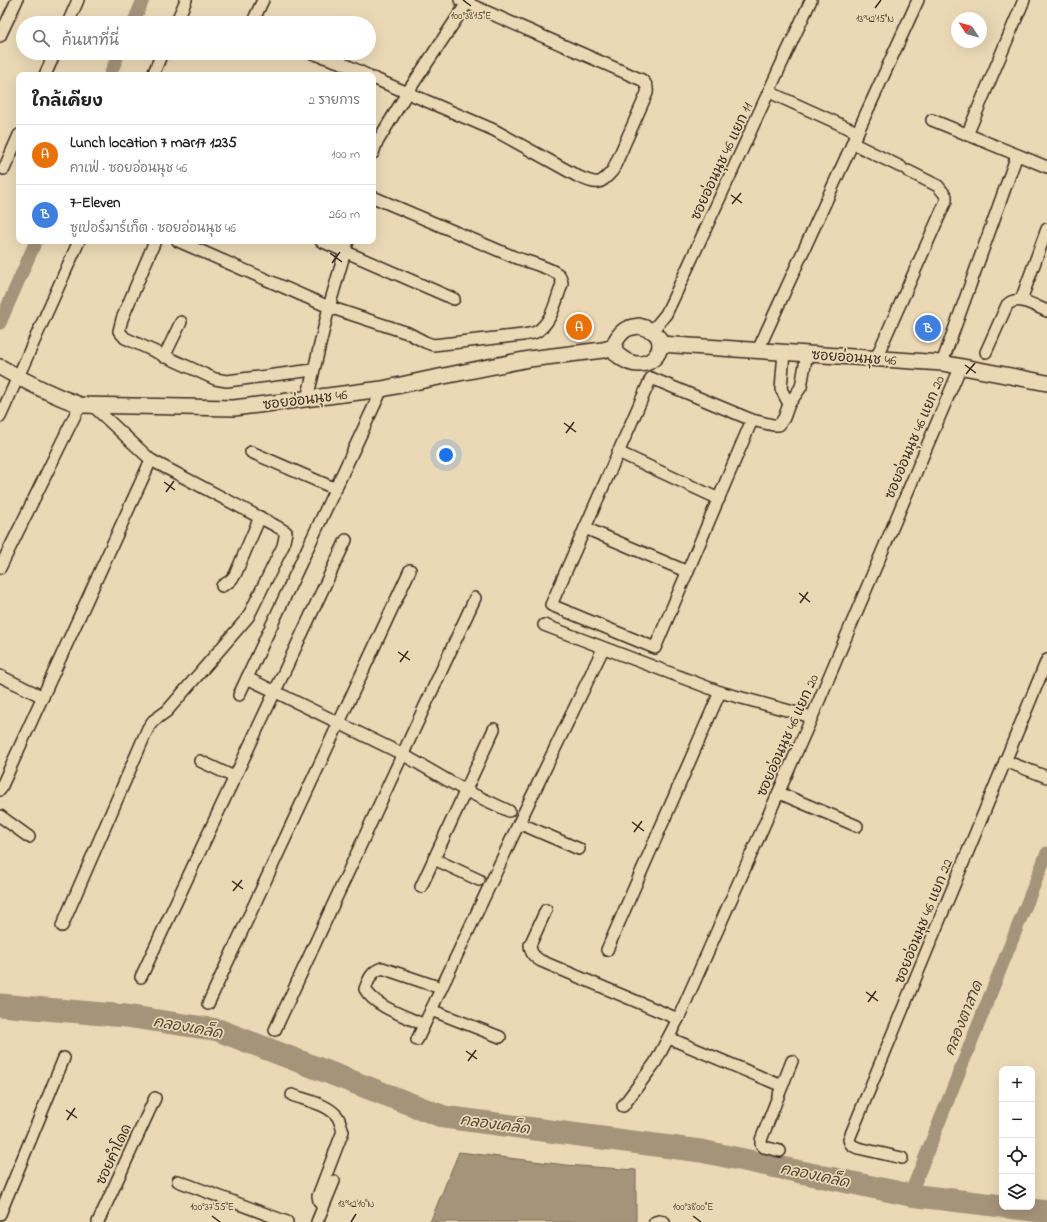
<!DOCTYPE html>
<html lang="th">
<meta charset="utf-8">
<style>
:root{--surface:#fff;--page:#f6f6f6;--text:#222;--muted:#767676;--line:#e0e0e0;--accent:#1a73e8}
body{margin:0;font-family:"Indie Flower","Playpen Sans Thai",sans-serif;background:var(--page);color:var(--text)}
.controls{position:absolute;right:12px;bottom:12px;display:grid;overflow:hidden;border-radius:8px;box-shadow:0 4px 16px #0002}
.controls button{width:36px;height:36px;display:grid;place-items:center;padding:0;border:0;border-bottom:1px solid var(--line);background:var(--surface);color:var(--text);font:20px sans-serif}
.compass{position:absolute;left:951px;top:12px;width:36px;height:36px;border-radius:50%;background:var(--surface);box-shadow:0 4px 16px #0002;rotate:306deg}
.you{position:absolute;left:446px;top:455px;width:14px;height:14px;margin:-10px;border:3px solid #fff;border-radius:50%;background:#1a73e8;box-shadow:0 0 0 6px #1a73e833}
.badge{display:grid;place-items:center;width:26px;height:26px;border-radius:50%;background:var(--accent);color:#fff;font-size:13px;font-weight:700}
.pin{position:absolute;translate:-50% -50%;border:2px solid #fff;box-shadow:0 1px 4px #0006}
.list{margin:0;padding:0;list-style:none}
h2{display:flex;justify-content:space-between;align-items:center;height:52px;margin:0;padding:0 16px;font-size:17px}
h2 small{font-size:13px;font-weight:400;color:var(--muted)}
.list li{display:grid;grid-template-columns:26px 1fr auto;gap:12px;align-items:center;box-sizing:border-box;height:60px;padding:0 16px;border-top:1px solid var(--line)}
.list b{display:block;font-size:15px;white-space:nowrap}
.list p{margin:0;font-size:13px;white-space:nowrap;color:var(--muted)}
.list em{font-size:13px;font-style:normal;color:var(--muted)}
.icon{flex:none;width:22px;height:22px;fill:none;stroke:currentColor;stroke-width:2;stroke-linecap:round;stroke-linejoin:round}
.map{position:relative;flex:none;width:1047px;height:1222px;overflow:hidden}
.search{position:absolute;background:var(--surface);box-shadow:0 4px 16px #0002;left:16px;top:16px;width:360px;height:44px;display:flex;align-items:center;gap:10px;box-sizing:border-box;padding:0 14px;border-radius:22px;color:var(--muted);font-size:15px}
.panel{position:absolute;background:var(--surface);box-shadow:0 4px 16px #0002;left:16px;top:72px;width:360px;height:172px;border-radius:8px}
.map>svg:first-child{display:block}
.water{fill:#a5937a;stroke:#7b6955}
.lines{fill:none;stroke-linecap:round;stroke-linejoin:round}
.canal{stroke:#a5937a;stroke-width:13}
.river{stroke:#a5937a;stroke-width:23}
.street-casing{stroke:#3b2a1e;stroke-width:14}
.secondary-casing{stroke:#3b2a1e;stroke-width:18}
.street{stroke:#ebd9b6;stroke-width:11}
.secondary{stroke:#ebd9b6;stroke-width:15}
.ticks{fill:none;stroke:#3b2a1e;stroke-width:1.5}
.labels{text-anchor:middle;stroke-width:3.5;stroke-linejoin:round;paint-order:stroke}
.street-label{font-size:14px;fill:#3b2a1e;stroke:#ebd9b6}
.water-label{font-size:15px;font-style:italic;fill:#564435;stroke:#ebd9b6}
.ticks-label{font-size:10px;text-anchor:middle;fill:#3b2a1e;stroke:#ebd9b6;stroke-width:3.5;stroke-linejoin:round;paint-order:stroke}
</style>
<div class="map">
<svg width="1047" height="1222" viewBox="0 0 1047 1222">
<rect width="100%" height="100%" fill="#ebd9b6"/>
<filter id="ink" filterUnits="userSpaceOnUse"><feTurbulence type="fractalNoise" baseFrequency=".025" numOctaves="2"/><feDisplacementMap in="SourceGraphic" scale="8" xChannelSelector="R" yChannelSelector="G"/><feConvolveMatrix kernelMatrix="1 2 1 2 8 2 1 2 1" color-interpolation-filters="sRGB"/></filter>
<g filter="url(#ink)">
<!-- water -->
<path class="water" d="M 459,1152 L 566,1165 L 636,1170 L 636,1222 L 430,1222 Z"/>
<g class="lines">
<!-- canal -->
<g class="canal">
<path d="M 133,23 L 143,0"/>
<path d="M 110,75 L 119,53"/>
<path d="M 0,323 L 36,241"/>
<path d="M 910,1195 L 1047,853"/>
</g>
<!-- river -->
<g class="river">
<path d="M 0,1005 L 126,1016 L 218,1030 L 444,1117 L 701,1151 L 910,1195 L 1002,1206"/>
<path d="M 1009,1207 L 1047,1212"/>
</g>
<!-- street casing -->
<g class="street-casing">
<g id="street">
<path d="M 68,23 L 78,0"/>
<path d="M 176,23 L 186,0"/>
<path d="M 255,23 L 255,17 L 263,0"/>
<path d="M 0,36 L 17,0"/>
<path d="M 312,53 L 342,63 L 367,75"/>
<path d="M 45,75 L 55,53"/>
<path d="M 153,75 L 162,53"/>
<path d="M 373,78 L 494,130 L 579,177 C 597,184 600,186 613,170 L 647,93 C 648,87 646,84 642,80 L 460,0"/>
<path d="M 769,92 L 857,132"/>
<path d="M 932,120 L 1047,167"/>
<path d="M 967,135 L 1024,0"/>
<path d="M 852,143 L 901,167"/>
<path d="M 373,153 L 376,144 L 407,93 L 469,0"/>
<path d="M 4,169 L 19,135"/>
<path d="M 155,241 L 122,319 L 119,331 L 125,338 L 215,379 L 227,381 L 313,370"/>
<path d="M 178,241 L 329,307 L 408,333 L 425,342 L 433,345 L 523,335 C 527,334 532,334 536,332 C 552,323 556,300 562,284 C 562,281 561,278 559,275 C 552,268 525,261 514,257 L 373,197"/>
<path d="M 321,241 L 454,299"/>
<path d="M 1021,300 L 1047,229"/>
<path d="M 652,331 L 666,314 L 675,295 L 811,0"/>
<path d="M 758,350 L 918,0"/>
<path d="M 784,352 L 781,389 L 789,404 L 801,387 L 807,353"/>
<path d="M 986,352 L 1007,305 C 1017,294 1035,306 1047,311"/>
<path d="M 164,357 L 181,322"/>
<path d="M 876,358 L 946,201 L 946,196 L 938,186 L 908,171"/>
<path d="M 942,363 L 1017,155"/>
<path d="M 307,399 L 329,307 L 348,241"/>
<path d="M 0,417 L 79,241"/>
<path d="M 752,420 L 655,648 L 551,605 L 651,378 L 752,420 L 773,425 L 779,425 L 784,418 L 789,404"/>
<path d="M 251,452 L 336,489"/>
<path d="M 618,452 L 719,499"/>
<path d="M 585,528 L 688,572"/>
<path d="M 0,568 L 80,405"/>
<path d="M 222,586 L 230,581 L 235,575 L 260,517"/>
<path d="M 544,625 L 720,692 L 812,717"/>
<path d="M 0,676 L 43,697"/>
<path d="M 247,678 L 402,754 L 466,791 L 509,811"/>
<path d="M 239,695 L 382,389"/>
<path d="M 200,761 L 234,777"/>
<path d="M 1005,761 L 1047,777"/>
<path d="M 0,790 L 151,460"/>
<path d="M 779,793 L 857,826"/>
<path d="M 0,816 L 29,837"/>
<path d="M 519,823 L 579,849"/>
<path d="M 434,859 L 479,880"/>
<path d="M 421,887 L 494,729"/>
<path d="M 546,910 L 530,945 C 531,954 534,957 541,961 L 678,1019"/>
<path d="M 62,926 L 148,728 L 153,721 L 167,711 L 248,617 L 283,546 L 286,532 L 276,526 L 151,460 L 93,406"/>
<path d="M 607,950 L 720,692"/>
<path d="M 141,977 L 346,540"/>
<path d="M 208,1004 L 410,570"/>
<path d="M 431,1010 L 500,1037"/>
<path d="M 424,1025 C 406,1016 375,1007 365,989 C 369,979 371,972 382,968 L 441,988"/>
<path d="M 275,1030 L 475,598"/>
<path d="M 669,1038 L 782,1086"/>
<path d="M 417,1040 L 519,823 L 603,649"/>
<path d="M 292,1095 C 306,1100 327,1104 337,1116 C 340,1120 341,1126 343,1131 L 318,1196 L 319,1201 L 323,1208"/>
<path d="M 623,1106 L 655,1063 L 678,1019 L 812,717 L 961,366"/>
<path d="M 780,1151 L 764,1147 L 761,1144 L 761,1140 L 792,1061"/>
<path d="M 902,1158 L 858,1148 C 853,1146 850,1145 849,1139 L 1047,660"/>
<path d="M 178,1181 L 287,1222"/>
<path d="M 0,1214 L 64,1058"/>
<path d="M 98,1222 L 155,1098"/>
<path d="M 317,1222 L 334,1181"/>
<path d="M 655,1222 L 659,1221 L 664,1222"/>
</g>
</g>
<!-- secondary casing -->
<g class="secondary-casing">
<g id="secondary">
<path d="M 639,326 C 644,328 650,329 654,332 C 672,347 647,379 619,356 C 609,349 617,336 625,330 C 629,327 634,327 639,326 Z"/>
<path d="M 660,344 L 942,363 L 1047,383"/>
<path d="M 0,367 C 26,382 52,395 80,405 L 234,408 L 382,389 L 429,379 L 529,359 L 603,350 L 614,347"/>
</g>
</g>
<!-- street -->
<use href="#street" class="street"/>
<!-- secondary -->
<use href="#secondary" class="secondary"/>
</g>
</g>
<!-- ticks -->
<path class="ticks" d="M 463,0 L 471,6M 875,8 L 881,0M 731,195 L 742,203M 732,204 L 741,193M 330,253 L 342,262M 332,263 L 340,252M 965,365 L 976,373M 966,374 L 975,363M 564,423 L 576,432M 566,433 L 574,422M 164,482 L 175,490M 166,492 L 174,481M 799,593 L 810,602M 800,603 L 808,592M 398,652 L 410,660M 400,662 L 408,651M 632,822 L 644,831M 634,832 L 642,821M 232,881 L 243,889M 233,891 L 242,880M 866,992 L 878,1001M 868,1002 L 876,991M 466,1051 L 477,1059M 468,1061 L 476,1050M 66,1110 L 77,1118M 67,1120 L 75,1108M 212,1216 L 220,1222M 693,1216 L 701,1222M 351,1222 L 356,1214"/>
<g class="labels">
<!-- street labels -->
<g class="street-label">
<text transform="translate(721 161) rotate(-65)" y="5">ซอยอ่อนนุช 46 แยก 11</text>
<text transform="translate(854 357) rotate(4)" y="5">ซอยอ่อนนุช 46</text>
<text transform="translate(305 399) rotate(-7)" y="5">ซอยอ่อนนุช 46</text>
<text transform="translate(914 437) rotate(-67)" y="5">ซอยอ่อนนุช 46 แยก 20</text>
<text transform="translate(787 735) rotate(-66)" y="5">ซอยอ่อนนุช 46 แยก 20</text>
<text transform="translate(923 921) rotate(-68)" y="5">ซอยอ่อนนุช 46 แยก 22</text>
<text transform="translate(113 1154) rotate(-65)" y="5">ซอยคำโดด</text>
</g>
<!-- water labels -->
<g class="water-label">
<text transform="translate(963 1018) rotate(-68)" y="5">คลองตาสาด</text>
<text transform="translate(188 1027) rotate(10)" y="5">คลองเคล็ด</text>
<text transform="translate(495 1124) rotate(8)" y="5">คลองเคล็ด</text>
<text transform="translate(815 1175) rotate(12)" y="5">คลองเคล็ด</text>
</g>
</g>
<g class="ticks-label">
<text x="471" y="19">100°38'15"E</text>
<text x="875" y="22">13°42'15"N</text>
<text x="356" y="1207">13°42'10"N</text>
<text x="212" y="1210">100°37'55"E</text>
<text x="693" y="1210">100°38'00"E</text>
</g>
</svg>
<div class="controls">
<button>+</button>
<button>−</button>
<button><svg class="icon" aria-label="locate" viewBox="0 0 24 24"><circle cx="12" cy="12" r="6"/><path d="M12 2v4M12 18v4M2 12h4M18 12h4"/></svg></button>
<button><svg class="icon" aria-label="layers" viewBox="0 0 24 24"><path d="M12 4l9 5-9 5-9-5zM3 14l9 5 9-5"/></svg></button>
</div>
<svg class="compass" viewBox="-18 -18 36 36"><path d="M0-13l5 13h-10z" fill="#e53935"/><path d="M0 13l5-13h-10z" fill="#767676"/></svg>
<div class="you"></div>
<div class="pin badge" style="left:579px;top:327px;background:#e8710a">A</div>
<div class="pin badge" style="left:928px;top:328px;background:#3f7fe0">B</div>
<div class="search"><svg class="icon" aria-label="search" viewBox="0 0 24 24"><circle cx="10" cy="10" r="6"/><path d="M15 15l6 6"/></svg>ค้นหาที่นี่</div>
<section class="panel">
<h2>ใกล้เคียง<small>2 รายการ</small></h2>
<ul class="list">
<li><span class="badge" style="background:#e8710a">A</span><div><b>Lunch location 7 mar17 1235</b><p>คาเฟ่ · ซอยอ่อนนุช 46</p></div><em>100 m</em></li>
<li><span class="badge" style="background:#3f7fe0">B</span><div><b>7-Eleven</b><p>ซูเปอร์มาร์เก็ต · ซอยอ่อนนุช 46</p></div><em>260 m</em></li>
</ul>
</section>
</div>
